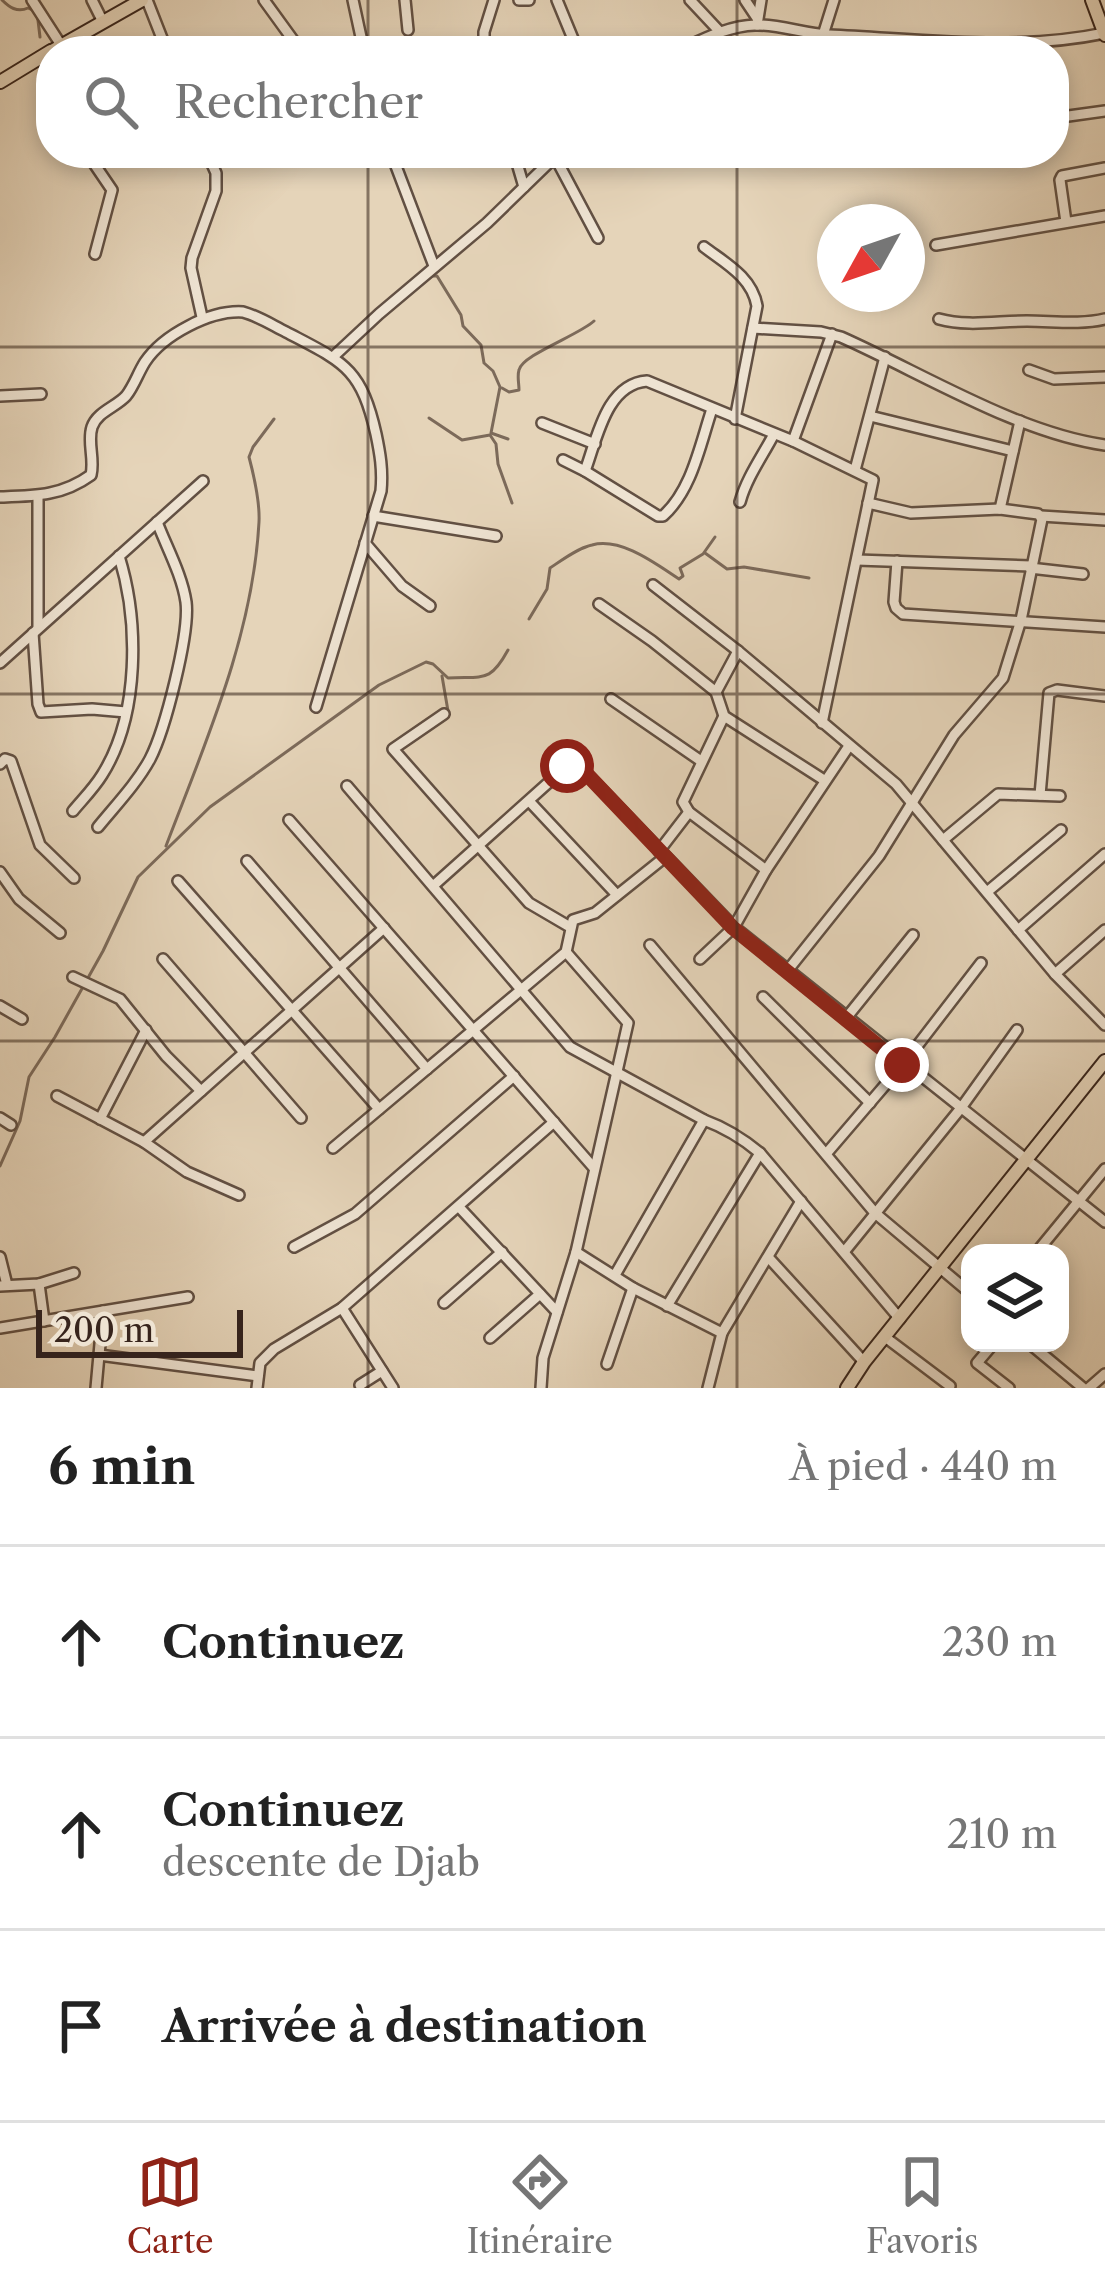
<!DOCTYPE html>
<html lang="fr">
<meta charset="utf-8">
<style>
:root{--surface:#fff;--page:#f2f2f2;--text:#222;--muted:#767676;--line:#e0e0e0;--accent:#8f2418}
body{margin:0;font-family:"Libre Caslon Text",serif;background:var(--page);color:var(--text)}
.controls{position:absolute;right:36px;bottom:36px;display:grid;overflow:hidden;border-radius:24px;box-shadow:0 6px 18px #0003}
.controls button{width:108px;height:108px;display:grid;place-items:center;padding:0;border:0;border-bottom:3px solid var(--line);background:var(--surface);color:var(--text);font:60px sans-serif}
.compass{position:absolute;left:817px;top:204px;width:108px;height:108px;border-radius:50%;background:var(--surface);box-shadow:0 6px 18px #0003;rotate:230deg}
.scale{position:absolute;left:36px;bottom:30px;width:207px;box-sizing:border-box;padding-left:12px;border:6px solid #37241c;border-top:0;font-size:33px;line-height:42px;white-space:nowrap;color:#37241c;-webkit-text-stroke:9px #eee3d2;paint-order:stroke}
.stop{position:absolute;width:36px;height:36px;margin:-27px;border:9px solid #8f2418;border-radius:50%;background:#fff}
.stop.end{background:#8f2418;border-color:#fff;box-shadow:0 3px 12px #0008}
.list{margin:0;padding:0;list-style:none}
h2{display:flex;justify-content:space-between;align-items:center;height:156px;margin:0;padding:0 48px;font-size:51px}
h2 small{font-size:39px;font-weight:400;color:var(--muted)}
.list li{display:grid;grid-template-columns:78px 1fr auto;gap:36px;align-items:center;box-sizing:border-box;height:192px;padding:0 48px;border-top:3px solid var(--line)}
.list b{display:block;font-size:45px;white-space:nowrap}
.list p{margin:0;font-size:39px;white-space:nowrap;color:var(--muted)}
.list em{font-size:39px;font-style:normal;color:var(--muted)}
.icon{flex:none;width:66px;height:66px;fill:none;stroke:currentColor;stroke-width:2;stroke-linecap:round;stroke-linejoin:round}
.map{position:relative;flex:none;width:1105px;height:1388px;overflow:hidden}
.search{position:absolute;background:var(--surface);box-shadow:0 6px 18px #0003;left:36px;right:36px;top:36px;height:132px;display:flex;align-items:center;gap:30px;box-sizing:border-box;padding:0 42px;border-radius:48px;color:var(--muted);font-size:45px}
.sheet{height:732px;background:var(--surface)}
nav{display:flex;justify-content:space-around;align-items:center;box-sizing:border-box;height:168px;border-top:3px solid var(--line);background:var(--surface);font-size:33px;color:var(--muted)}
nav a{display:grid;justify-items:center;gap:6px}
nav .on{color:var(--accent)}
.map>svg:first-child{display:block}
.lines{fill:none;stroke-linecap:round;stroke-linejoin:round}
.stream{stroke:#7c6a5a;stroke-width:3}
.minor-casing{stroke:#625043;stroke-width:14}
.major-casing{stroke:#37241c;stroke-width:16}
.minor{stroke:#eee3d2;stroke-width:9}
.major{stroke:#e5d4b9;stroke-width:12}
.route{stroke:#8f2418;stroke-width:15}
.grid{fill:none;stroke:#37241c;stroke-width:3;stroke-opacity:0.55}
</style>
<div class="map">
<svg width="1105" height="1388" viewBox="0 0 1105 1388">
<rect width="100%" height="100%" fill="#e5d4b9"/>
<filter id="stains"><feTurbulence type="fractalNoise" baseFrequency=".00167" numOctaves="4"/><feColorMatrix values="0 0 0 0 .2 0 0 0 0 .09 0 0 0 0 .02 0 0 0 .5 -.17"/></filter>
<radialGradient id="worn" r=".72"><stop offset=".6" stop-color="#630" stop-opacity="0"/><stop offset="1" stop-color="#630" stop-opacity=".3"/></radialGradient>
<g class="lines">
<!-- stream -->
<g class="stream">
<path d="M 2,0 C 9,7 17,13 28,8 L 37,12 L 40,37"/>
<path d="M 423,282 L 432,276 L 437,276 L 461,315 L 463,326 L 481,345 L 484,363 L 493,371 L 500,387 L 491,433 L 508,439"/>
<path d="M 502,388 L 509,392 L 519,390 C 519,383 517,376 519,370 C 522,355 579,335 594,321"/>
<path d="M 429,418 L 462,440 L 490,435 L 496,444 L 498,464 L 512,503"/>
<path d="M 705,553 L 727,569 L 744,567 L 809,578"/>
<path d="M 529,619 L 547,589 L 550,568 C 562,560 578,548 592,545 C 621,537 656,564 679,579 L 683,576 L 680,568 L 703,554 L 715,537"/>
<path d="M 442,676 L 448,711"/>
<path d="M 166,846 C 206,741 253,635 259,522 C 260,502 254,476 249,457 L 253,447 L 274,419"/>
<path d="M 0,1166 L 20,1121 L 29,1077 L 55,1037 L 103,951 L 138,877 L 210,807 L 379,685 L 426,662 L 433,664 L 448,678 C 484,676 490,683 508,650"/>
</g>
<!-- minor casing -->
<g class="minor-casing">
<g id="minor">
<path d="M 32,0 L 61,45"/>
<path d="M 92,0 L 103,22"/>
<path d="M 147,0 L 167,51"/>
<path d="M 264,0 L 301,51"/>
<path d="M 353,0 L 364,51"/>
<path d="M 405,0 L 408,30"/>
<path d="M 519,0 L 529,0"/>
<path d="M 557,0 L 578,51"/>
<path d="M 690,0 L 720,32"/>
<path d="M 745,0 L 757,18"/>
<path d="M 757,25 L 761,0"/>
<path d="M 823,35 L 834,0"/>
<path d="M 484,51 L 484,32 L 494,0"/>
<path d="M 677,51 C 702,40 727,26 755,25 C 779,24 804,34 829,35 C 921,39 1013,52 1105,33"/>
<path d="M 40,57 L 51,73"/>
<path d="M 1054,118 L 1105,111"/>
<path d="M 91,153 L 95,165 L 112,190 L 95,254"/>
<path d="M 391,153 L 434,266"/>
<path d="M 514,153 L 524,187"/>
<path d="M 555,157 L 598,238"/>
<path d="M 1066,222 L 1060,180 L 1062,176 L 1105,168"/>
<path d="M 936,245 L 1105,216"/>
<path d="M 704,247 C 725,263 752,277 757,306 L 735,419"/>
<path d="M 202,317 L 191,268 L 192,258 L 216,191 L 216,173 L 207,153"/>
<path d="M 939,319 C 968,327 997,321 1027,321 C 1053,321 1080,325 1105,319"/>
<path d="M 753,328 L 821,332 L 841,337 C 922,373 1018,433 1105,445"/>
<path d="M 334,356 L 379,314 L 487,223 L 559,153"/>
<path d="M 1029,370 L 1054,379 L 1105,377"/>
<path d="M 0,396 L 41,394"/>
<path d="M 870,416 L 1013,451"/>
<path d="M 542,423 L 595,444"/>
<path d="M 793,441 L 832,334"/>
<path d="M 563,460 L 585,471 L 658,516 L 663,516 C 692,490 700,445 712,409"/>
<path d="M 855,470 L 885,357"/>
<path d="M 585,471 C 597,439 606,384 647,381 L 793,441 L 873,480 L 822,723"/>
<path d="M 38,496 L 38,628"/>
<path d="M 0,497 C 35,496 62,496 91,475 C 95,459 87,442 92,427 C 97,412 116,407 126,396 C 134,386 138,373 145,362 C 163,335 210,310 243,312 C 258,316 272,325 286,332 C 343,362 361,367 376,434 C 380,453 383,470 381,491 L 316,707"/>
<path d="M 740,502 C 747,477 762,457 774,434"/>
<path d="M 1000,509 L 1020,421"/>
<path d="M 373,516 L 496,536"/>
<path d="M 1041,516 L 1105,520"/>
<path d="M 365,543 L 402,586 L 430,606"/>
<path d="M 857,560 L 1031,566"/>
<path d="M 897,561 L 894,602 L 896,608 L 903,614 L 1105,627"/>
<path d="M 1030,568 L 1083,574"/>
<path d="M 653,585 L 738,651 L 896,784 L 1055,974 L 1105,1025"/>
<path d="M 599,604 L 652,641 L 716,692 L 724,716 L 824,780"/>
<path d="M 33,633 L 38,704 L 41,712 L 92,709 L 126,712"/>
<path d="M 0,663 L 203,481"/>
<path d="M 716,692 L 738,651"/>
<path d="M 611,699 L 701,761"/>
<path d="M 444,714 L 393,749 L 529,903 L 570,927"/>
<path d="M 724,716 L 683,802 L 689,812 L 766,870"/>
<path d="M 0,764 L 5,759 L 11,761 L 40,845 L 74,878"/>
<path d="M 347,786 L 570,1047 L 704,1120 C 726,1128 742,1138 760,1153 L 900,1319"/>
<path d="M 1040,795 L 1049,693 L 1057,690 L 1105,696"/>
<path d="M 530,802 L 617,895"/>
<path d="M 73,811 C 83,799 94,788 102,775 C 140,715 139,621 119,556"/>
<path d="M 289,820 L 594,1168"/>
<path d="M 98,827 C 116,805 137,783 150,759 C 165,730 190,633 186,602 C 182,575 167,548 157,522"/>
<path d="M 943,840 L 998,794 L 1060,796"/>
<path d="M 659,851 L 689,812"/>
<path d="M 247,861 L 427,1069"/>
<path d="M 0,872 L 19,899 L 60,933"/>
<path d="M 178,881 L 379,1109"/>
<path d="M 433,886 L 567,766 L 580,767 L 734,927 L 1105,1222"/>
<path d="M 987,892 L 1061,830"/>
<path d="M 1018,930 L 1105,854"/>
<path d="M 650,945 L 875,1213 L 970,1293"/>
<path d="M 566,952 L 628,1023 L 576,1252 L 633,1288 L 722,1333"/>
<path d="M 163,959 L 301,1118"/>
<path d="M 700,959 L 734,927 L 766,870 L 849,746"/>
<path d="M 788,970 L 879,856 L 954,735 L 1003,678 L 1021,620 L 1042,519 L 1038,514 L 1000,509 L 911,513 L 868,503"/>
<path d="M 1055,974 L 1105,930"/>
<path d="M 73,977 L 120,999 L 166,1056 L 201,1091"/>
<path d="M 763,997 L 870,1103"/>
<path d="M 0,1006 L 22,1019"/>
<path d="M 847,1017 L 913,935"/>
<path d="M 57,1096 L 144,1142 L 187,1172 L 239,1195"/>
<path d="M 0,1118 L 11,1125"/>
<path d="M 100,1119 L 146,1030"/>
<path d="M 144,1142 L 384,928"/>
<path d="M 333,1148 L 566,952 L 573,920 L 595,913 L 665,857"/>
<path d="M 826,1154 L 904,1063 L 981,963"/>
<path d="M 459,1207 L 557,1312"/>
<path d="M 294,1247 L 355,1214 L 514,1076"/>
<path d="M 844,1252 L 961,1108 L 1017,1030"/>
<path d="M 1036,1253 L 1105,1169"/>
<path d="M 0,1257 L 7,1285"/>
<path d="M 768,1257 L 864,1362"/>
<path d="M 615,1275 L 704,1120"/>
<path d="M 39,1284 L 44,1321"/>
<path d="M 0,1286 L 39,1284 L 74,1273"/>
<path d="M 444,1303 L 502,1252"/>
<path d="M 667,1306 L 760,1153"/>
<path d="M 342,1308 L 393,1388"/>
<path d="M 0,1328 L 188,1297"/>
<path d="M 885,1337 L 950,1386"/>
<path d="M 490,1338 L 540,1294"/>
<path d="M 994,1343 L 977,1363 L 1009,1388"/>
<path d="M 1029,1343 L 1083,1388"/>
<path d="M 99,1355 L 258,1376"/>
<path d="M 607,1364 L 633,1288"/>
<path d="M 360,1385 L 382,1371"/>
<path d="M 96,1388 L 103,1311"/>
<path d="M 257,1388 L 260,1363 L 274,1349 L 342,1308 L 554,1122"/>
<path d="M 541,1388 L 543,1358 L 576,1252"/>
<path d="M 708,1388 L 722,1333 L 801,1201"/>
<path d="M 1089,1388 L 1105,1374"/>
</g>
</g>
<!-- major casing -->
<g class="major-casing">
<g id="major">
<path d="M 1092,0 L 1105,35"/>
<path d="M 52,51 L 142,0"/>
<path d="M 0,82 L 51,51"/>
<path d="M 847,1388 L 864,1362 L 1105,1061"/>
</g>
</g>
<!-- minor -->
<use href="#minor" class="minor"/>
<!-- major -->
<use href="#major" class="major"/>
</g>
<g class="lines">
<!-- route -->
<path class="route" d="M 567,766 L 580,767 L 733,928 L 902,1065"/>
</g>
<!-- grid -->
<path class="grid" d="M 368,0 L 368,51M 737,0 L 737,51M 368,153 L 368,1388M 737,153 L 737,1388M 0,347 L 1105,347M 0,694 L 1105,694M 0,1041 L 1105,1041"/>
<rect width="100%" height="100%" filter="url(#stains)"/>
<rect width="100%" height="100%" fill="url(#worn)"/>
</svg>
<div class="controls">
<button><svg class="icon" aria-label="layers" viewBox="0 0 24 24"><path d="M12 4l9 5-9 5-9-5zM3 14l9 5 9-5"/></svg></button>
</div>
<svg class="compass" viewBox="-18 -18 36 36"><path d="M0-13l5 13h-10z" fill="#e53935"/><path d="M0 13l5-13h-10z" fill="#767676"/></svg>
<div class="scale">200 m</div>
<div class="stop" style="left:567px;top:766px"></div>
<div class="stop end" style="left:902px;top:1065px"></div>
<div class="search"><svg class="icon" aria-label="search" viewBox="0 0 24 24"><circle cx="10" cy="10" r="6"/><path d="M15 15l6 6"/></svg>Rechercher</div>
</div>
<section class="sheet">
<h2>6 min<small>À pied · 440 m</small></h2>
<ul class="list">
<li><svg class="icon" aria-label="ahead" viewBox="0 0 24 24"><path d="M12 20V5M6 11l6-6 6 6"/></svg><div><b>Continuez</b></div><em>230 m</em></li>
<li><svg class="icon" aria-label="ahead" viewBox="0 0 24 24"><path d="M12 20V5M6 11l6-6 6 6"/></svg><div><b>Continuez</b><p>descente de Djab</p></div><em>210 m</em></li>
<li><svg class="icon" aria-label="arrive" viewBox="0 0 24 24"><path d="M6 21V4h12l-3 4 3 4H6"/></svg><div><b>Arrivée à destination</b></div></li>
</ul>
</section>
<nav>
<a class="on"><svg class="icon" aria-label="map" viewBox="0 0 24 24"><path d="M3 6l6-2 6 2 6-2v14l-6 2-6-2-6 2zM9 4v14M15 6v14"/></svg>Carte</a>
<a><svg class="icon" aria-label="directions" viewBox="0 0 24 24"><path d="M12 3l9 9-9 9-9-9zM9 14v-3h6M13 9l2 2-2 2"/></svg>Itinéraire</a>
<a><svg class="icon" aria-label="saved" viewBox="0 0 24 24"><path d="M7 4h10v16l-5-4-5 4z"/></svg>Favoris</a>
</nav>
